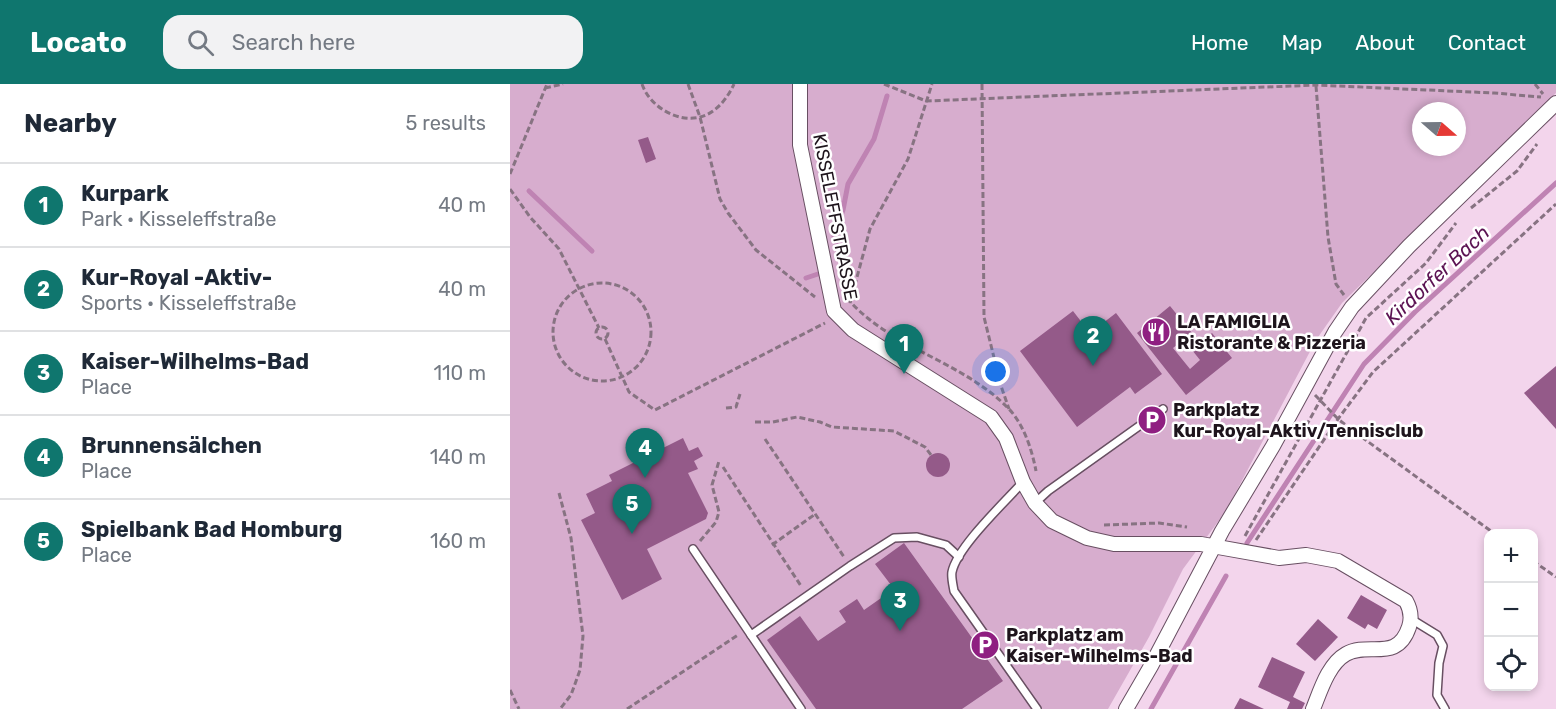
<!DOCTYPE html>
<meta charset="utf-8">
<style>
:root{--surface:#fff;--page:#f2f2f3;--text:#1f2937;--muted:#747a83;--line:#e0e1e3;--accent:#0f766e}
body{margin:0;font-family:Rubik,sans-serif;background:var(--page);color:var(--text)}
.controls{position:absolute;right:18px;bottom:18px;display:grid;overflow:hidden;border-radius:12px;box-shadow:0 3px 9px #0003}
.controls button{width:54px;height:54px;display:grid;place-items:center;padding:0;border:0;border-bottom:2px solid var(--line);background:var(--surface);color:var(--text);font:30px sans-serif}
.compass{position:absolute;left:902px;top:18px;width:54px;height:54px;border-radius:50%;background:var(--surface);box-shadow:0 3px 9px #0003;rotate:110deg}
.you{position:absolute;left:486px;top:288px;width:21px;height:21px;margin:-15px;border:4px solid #fff;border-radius:50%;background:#1a73e8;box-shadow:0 0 0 9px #1a73e833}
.badge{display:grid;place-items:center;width:39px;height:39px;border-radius:50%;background:var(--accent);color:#fff;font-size:20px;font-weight:700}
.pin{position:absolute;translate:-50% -50px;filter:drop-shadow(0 2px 3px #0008)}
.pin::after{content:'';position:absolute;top:32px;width:21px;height:18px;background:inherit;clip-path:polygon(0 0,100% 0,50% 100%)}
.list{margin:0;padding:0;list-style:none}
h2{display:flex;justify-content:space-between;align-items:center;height:78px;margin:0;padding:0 24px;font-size:26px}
h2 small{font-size:20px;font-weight:400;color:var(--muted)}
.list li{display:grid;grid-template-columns:39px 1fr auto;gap:18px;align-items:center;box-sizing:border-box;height:84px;padding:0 24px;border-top:2px solid var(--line)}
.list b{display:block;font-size:22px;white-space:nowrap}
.list p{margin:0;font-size:20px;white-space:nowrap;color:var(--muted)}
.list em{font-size:20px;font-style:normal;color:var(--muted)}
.icon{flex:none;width:33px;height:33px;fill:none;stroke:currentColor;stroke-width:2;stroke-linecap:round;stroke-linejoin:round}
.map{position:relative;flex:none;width:1046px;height:625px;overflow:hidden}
header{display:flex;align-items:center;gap:36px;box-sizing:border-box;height:84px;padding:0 30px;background:var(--accent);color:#fff}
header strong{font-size:28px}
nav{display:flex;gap:33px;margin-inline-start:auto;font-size:21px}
.search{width:420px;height:54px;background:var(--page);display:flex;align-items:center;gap:15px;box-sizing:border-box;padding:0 21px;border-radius:18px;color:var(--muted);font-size:22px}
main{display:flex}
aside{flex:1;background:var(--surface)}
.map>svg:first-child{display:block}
.green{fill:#d7adce;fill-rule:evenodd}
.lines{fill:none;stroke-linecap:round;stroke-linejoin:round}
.stream{stroke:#bf83b3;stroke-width:5}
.building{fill:#945a89}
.lane-casing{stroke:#684f62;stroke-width:10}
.street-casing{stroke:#684f62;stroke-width:16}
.path{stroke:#877382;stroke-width:3;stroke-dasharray:6 3;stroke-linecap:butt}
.lane{stroke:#fff;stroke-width:7}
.street{stroke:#fff;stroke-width:14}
.labels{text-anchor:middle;stroke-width:5;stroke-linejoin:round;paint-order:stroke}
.street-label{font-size:18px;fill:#1e141c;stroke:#fff}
.poi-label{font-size:18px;font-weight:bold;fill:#1e141c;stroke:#fff;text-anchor:start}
.water-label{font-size:20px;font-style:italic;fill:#5b1252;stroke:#fff}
</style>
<header>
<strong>Locato</strong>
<div class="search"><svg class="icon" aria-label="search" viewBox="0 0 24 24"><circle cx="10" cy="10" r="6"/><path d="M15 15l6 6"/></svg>Search here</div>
<nav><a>Home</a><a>Map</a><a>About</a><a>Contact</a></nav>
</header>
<main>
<aside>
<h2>Nearby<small>5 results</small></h2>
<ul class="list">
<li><span class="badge">1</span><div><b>Kurpark</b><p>Park · Kisseleffstraße</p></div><em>40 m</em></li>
<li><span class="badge">2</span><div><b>Kur-Royal -Aktiv-</b><p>Sports · Kisseleffstraße</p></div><em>40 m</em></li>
<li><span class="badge">3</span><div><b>Kaiser-Wilhelms-Bad</b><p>Place</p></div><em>110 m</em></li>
<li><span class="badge">4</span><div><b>Brunnensälchen</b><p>Place</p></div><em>140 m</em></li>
<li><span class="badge">5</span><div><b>Spielbank Bad Homburg</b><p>Place</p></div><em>160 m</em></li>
</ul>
</aside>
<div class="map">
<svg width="1046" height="625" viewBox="0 0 1046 625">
<rect width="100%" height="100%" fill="#f3d5ec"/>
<!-- green -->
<path class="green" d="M 0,0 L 1046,0 L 1046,9 L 832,219 L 806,256 L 716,427 L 673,485 L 639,553 L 598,625 L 0,625 ZM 911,27 L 947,27 L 947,63 L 911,63 Z"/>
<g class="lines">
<!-- stream -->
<g class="stream">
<path d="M 19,107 L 82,167"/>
<path d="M 330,176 L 324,152 L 333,126 L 338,100 L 364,55 L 377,12"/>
<path d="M 296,194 L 308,190"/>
<path d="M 737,459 L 854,280 L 905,228 L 1046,99"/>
<path d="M 641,625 L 716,492"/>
</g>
</g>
<!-- building -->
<g class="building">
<path d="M 138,53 L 146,75 L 136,79 L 128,56 Z"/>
<path d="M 660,222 L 682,249 L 663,264 L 680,285 L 690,276 L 682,266 L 702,249 L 722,274 L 676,311 L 627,249 Z"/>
<path d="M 563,227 L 580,249 L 606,229 L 652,290 L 625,310 L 620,303 L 567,343 L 510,267 Z"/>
<path d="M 1046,282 L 1046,345 L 1014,309 Z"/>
<path d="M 173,354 L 179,367 L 188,363 L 193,372 L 184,377 L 188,385 L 178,389 L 198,429 L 196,435 L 137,465 L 152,495 L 112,516 L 71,436 L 85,429 L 76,410 L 102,397 L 99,391 Z"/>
<circle cx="428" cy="381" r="12"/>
<path d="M 394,459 L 493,597 L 452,625 L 306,625 L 257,556 L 290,532 L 308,557 L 336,538 L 329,527 L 347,515 L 354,526 L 384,505 L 365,480 Z"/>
<path d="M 851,511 L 877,526 L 867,545 L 858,540 L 855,545 L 837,534 Z"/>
<path d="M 808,535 L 828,553 L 805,577 L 786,560 Z"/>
<path d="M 762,573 L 795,588 L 783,613 L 795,619 L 792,625 L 777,625 L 780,618 L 748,603 Z"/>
<path d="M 730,614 L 754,625 L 724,625 Z"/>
</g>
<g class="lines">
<!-- lane casing -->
<g class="lane-casing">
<g id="lane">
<path d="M 513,398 C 495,418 447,463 442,488 C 441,493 443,501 444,507 L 527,625"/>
<path d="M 525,419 L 538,407 L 653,325"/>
<path d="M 183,465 L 291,625"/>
<path d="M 901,535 L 927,551 L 933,562 L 929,579 L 927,611 L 935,625"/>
<path d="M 241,551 L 340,482 L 384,454 L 407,453 L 436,461 L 449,473"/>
</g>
</g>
<!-- street casing -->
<g class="street-casing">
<g id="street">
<path d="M 290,0 L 290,61 L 324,227 L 343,246 L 481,333 L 496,354 L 513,398 L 525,419 L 542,437 L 577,454 L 604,460 L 691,460 L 769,474 L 796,471 L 828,477 L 896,517 C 901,526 902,534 899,543 C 887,579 859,557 836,570 C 818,580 810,608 803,625"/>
<path d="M 616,625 L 641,582 L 712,447 L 763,362 L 825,248 L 842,223 L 899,162 L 1046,19"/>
</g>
</g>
<!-- path -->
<g class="path">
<path d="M 132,0 C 140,24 172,42 196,31 C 209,25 218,13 224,0"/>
<path d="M 178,0 L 190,33 L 210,115 L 218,129 L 246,166 L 305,213"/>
<path d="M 374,0 L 416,17 L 806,1 L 984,9 L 1031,13"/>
<path d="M 472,0 L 474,233 L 491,302 L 499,325"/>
<path d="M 1025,0 L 1033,10"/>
<path d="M 806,2 L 818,153 L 826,200 L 834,211"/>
<path d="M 35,4 L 53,0"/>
<path d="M 0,90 L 37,0"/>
<path d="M 0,105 L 20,133 L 49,165 L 89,244"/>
<path d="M 961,124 L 1007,87 L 1027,60"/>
<circle cx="92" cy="248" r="49"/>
<path d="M 337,214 C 379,264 453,277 499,325 C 514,341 522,366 526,387"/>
<path d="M 340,219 L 360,145 L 398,75 L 422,0"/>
<circle cx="92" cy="249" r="6"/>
<path d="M 95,255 L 119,308 L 145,326 L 315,239"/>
<path d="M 805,311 L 828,335 L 846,349 L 985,450"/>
<path d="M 216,324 L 226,323 L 230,310"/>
<path d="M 245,338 L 263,338 L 287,333 L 310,338 L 322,343 L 384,347 L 415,363 L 421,371"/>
<path d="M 255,355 L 334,473"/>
<path d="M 213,383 L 291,502"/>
<path d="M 49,409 L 61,454 L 73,552 L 70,586 L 61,611 L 50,625"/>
<path d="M 594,441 L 649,439 L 677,443"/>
<path d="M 735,452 L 856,234 L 916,179 L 946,139"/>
<path d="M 746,456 L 828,335 L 863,288 L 1046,120"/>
<path d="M 190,457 L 206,438 L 209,428 L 202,401 L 209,377"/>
<path d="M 262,461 L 304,431"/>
<path d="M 1023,477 L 1046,493"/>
<path d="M 0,606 L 9,625"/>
<path d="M 117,625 L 228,551"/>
</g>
<!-- lane -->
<use href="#lane" class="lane"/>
<!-- street -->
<use href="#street" class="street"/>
</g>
<!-- icons -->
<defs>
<g id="restaurant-disc" transform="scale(1.5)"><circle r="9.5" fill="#8f1f81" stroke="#fff"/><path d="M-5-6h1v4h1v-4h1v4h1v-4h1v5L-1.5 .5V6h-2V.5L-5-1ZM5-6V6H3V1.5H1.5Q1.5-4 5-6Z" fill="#fff"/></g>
<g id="parking-disc" transform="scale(1.5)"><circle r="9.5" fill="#8f1f81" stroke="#fff"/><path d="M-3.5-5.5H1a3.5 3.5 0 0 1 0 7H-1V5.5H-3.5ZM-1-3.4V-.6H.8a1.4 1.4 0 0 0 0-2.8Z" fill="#fff"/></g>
</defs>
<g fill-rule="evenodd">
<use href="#restaurant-disc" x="646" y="248"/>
<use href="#parking-disc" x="642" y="336"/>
<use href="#parking-disc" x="475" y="561"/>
</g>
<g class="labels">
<!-- street labels -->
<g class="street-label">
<text transform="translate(325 133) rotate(79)" y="6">KISSELEFFSTRASSE</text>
</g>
<!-- poi labels -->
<g class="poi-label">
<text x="667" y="244">LA FAMIGLIA<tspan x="667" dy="21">Ristorante &amp; Pizzeria</tspan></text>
<text x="663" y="332">Parkplatz<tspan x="663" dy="21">Kur-Royal-Aktiv/Tennisclub</tspan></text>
<text x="496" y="557">Parkplatz am<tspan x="496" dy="21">Kaiser-Wilhelms-Bad</tspan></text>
</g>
<!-- water labels -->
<g class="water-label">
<text transform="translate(927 191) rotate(-43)" y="7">Kirdorfer Bach</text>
</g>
</g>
</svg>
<div class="controls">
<button>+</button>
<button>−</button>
<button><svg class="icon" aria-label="locate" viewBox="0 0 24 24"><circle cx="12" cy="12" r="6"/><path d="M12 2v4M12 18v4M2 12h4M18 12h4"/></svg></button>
</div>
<svg class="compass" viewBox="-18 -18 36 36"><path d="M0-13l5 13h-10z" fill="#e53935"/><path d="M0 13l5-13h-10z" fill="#747a83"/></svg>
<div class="you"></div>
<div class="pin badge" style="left:394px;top:290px">1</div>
<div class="pin badge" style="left:583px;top:282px">2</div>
<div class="pin badge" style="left:390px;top:547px">3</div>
<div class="pin badge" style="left:135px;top:394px">4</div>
<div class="pin badge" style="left:122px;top:450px">5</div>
</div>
</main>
